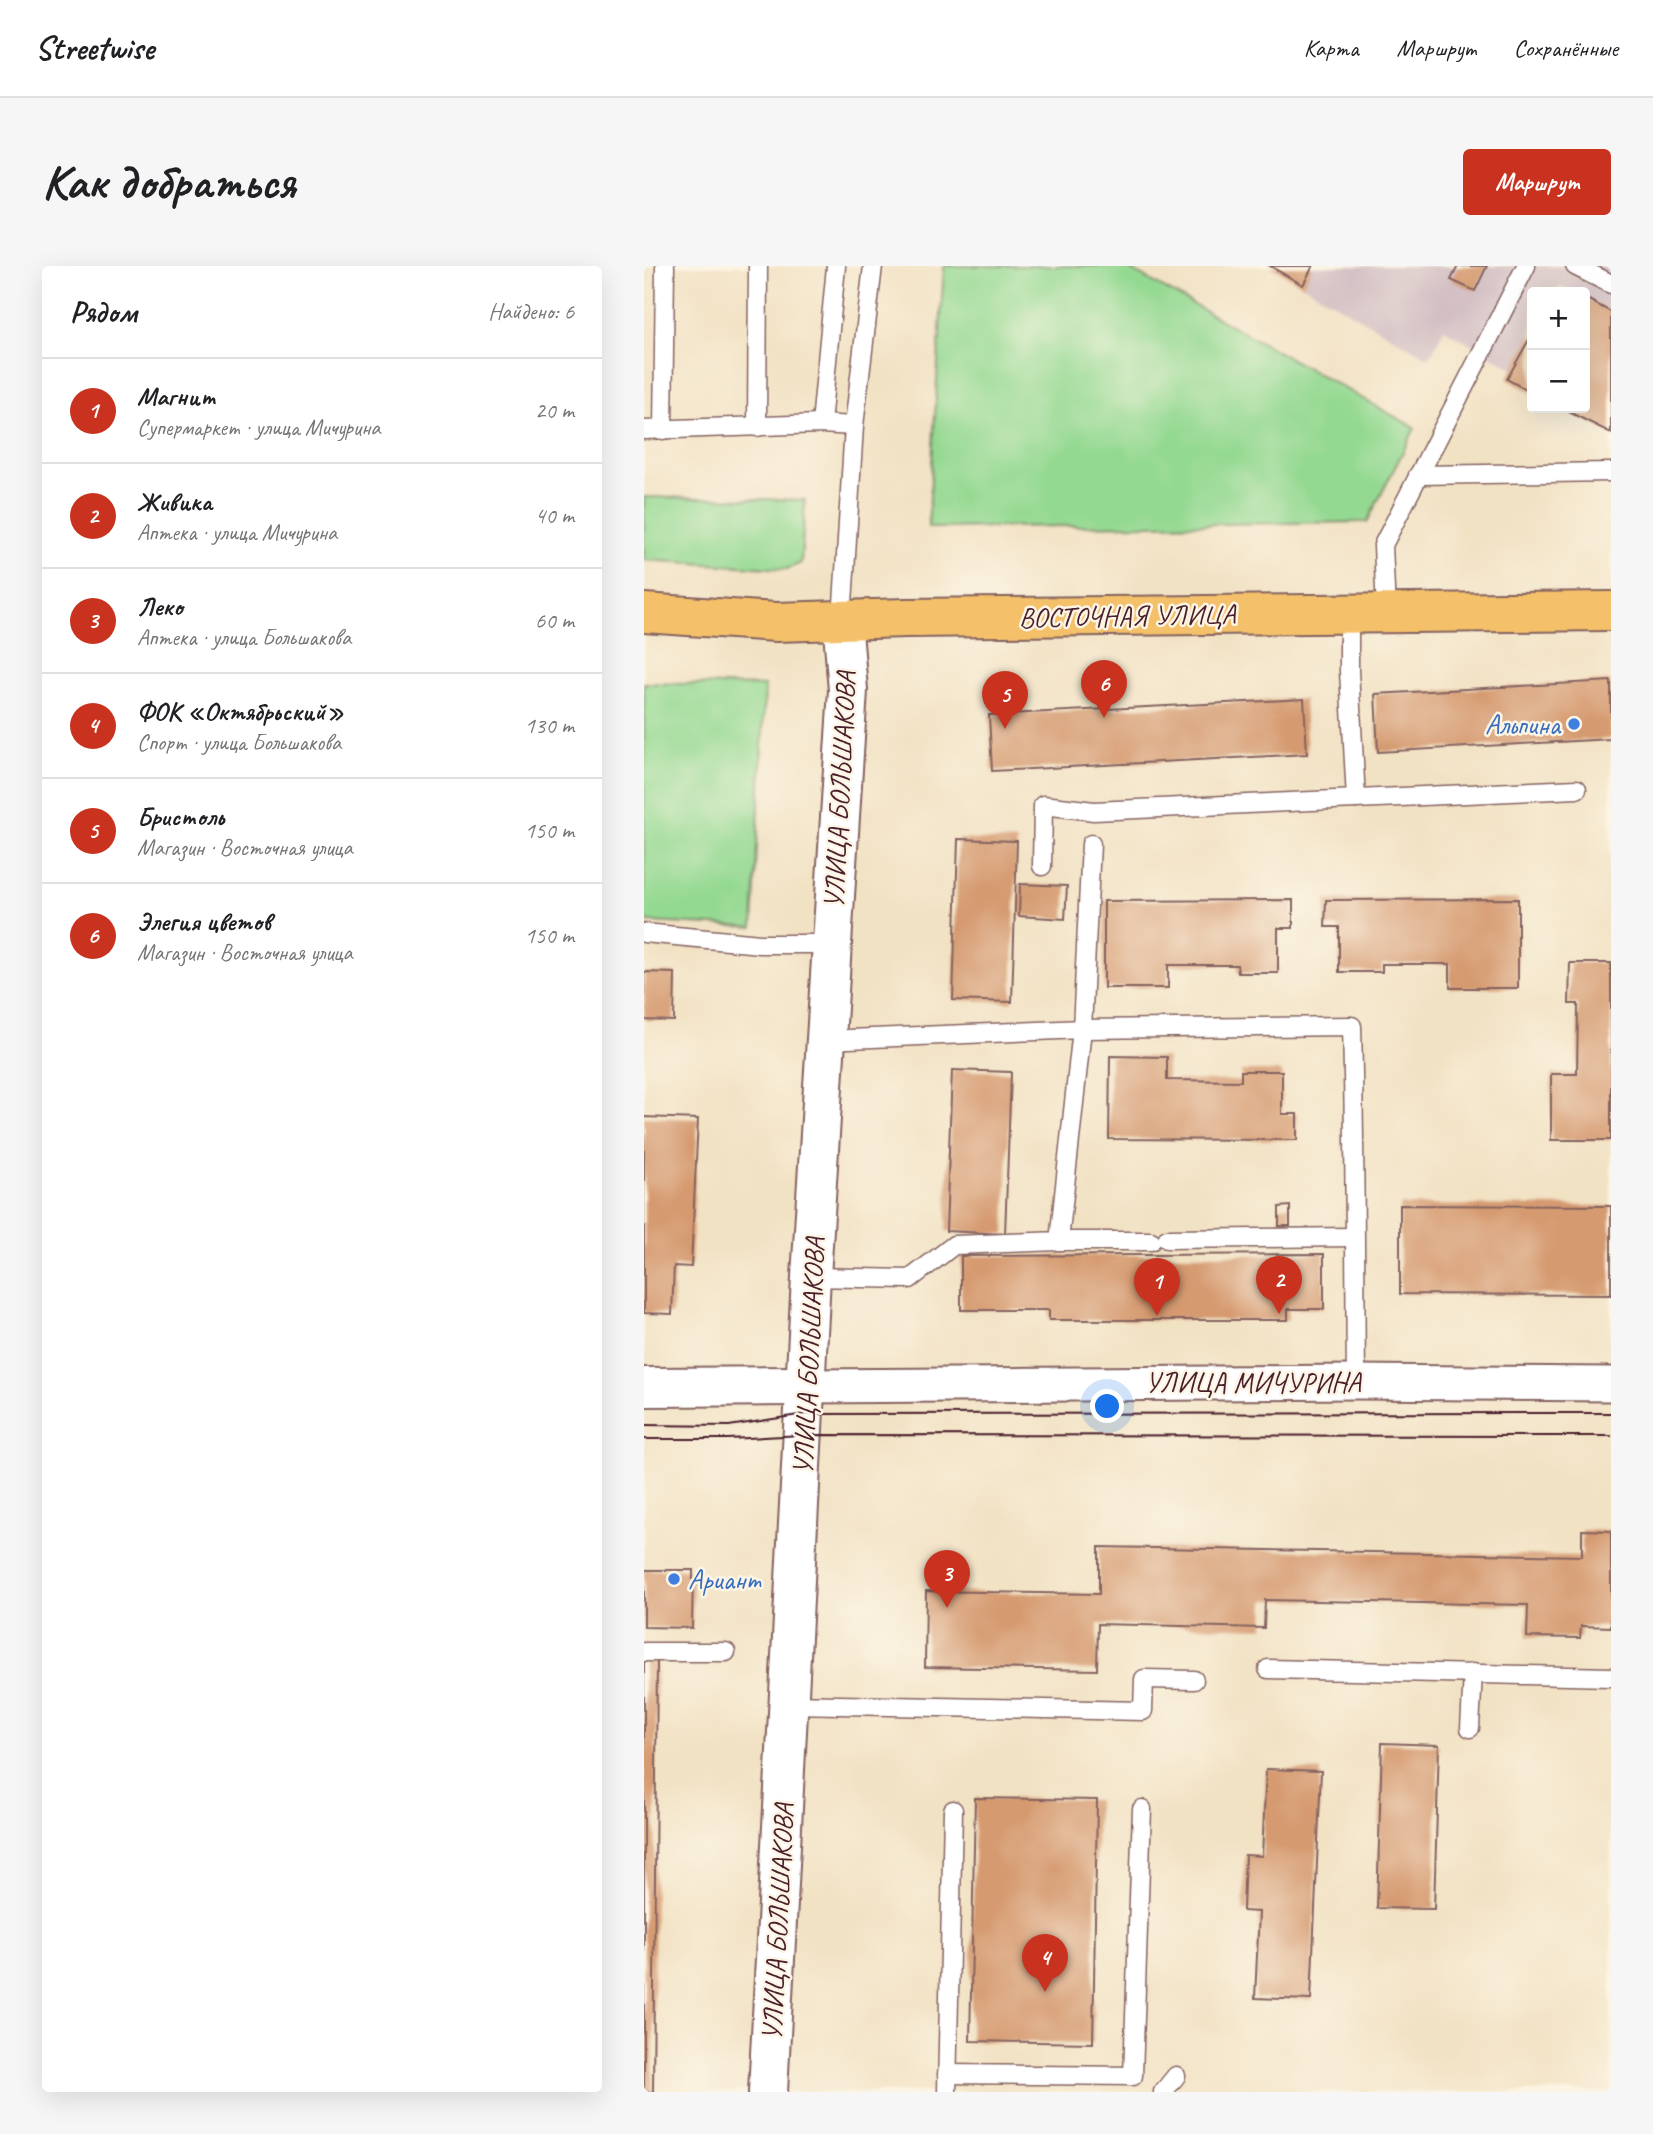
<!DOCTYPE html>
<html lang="ru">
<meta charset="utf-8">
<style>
:root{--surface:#fff;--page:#f6f6f6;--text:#202124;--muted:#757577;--line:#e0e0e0;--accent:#c8321e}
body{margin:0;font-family:Caveat,sans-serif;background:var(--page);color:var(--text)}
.controls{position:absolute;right:21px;top:21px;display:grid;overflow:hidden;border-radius:7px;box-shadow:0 7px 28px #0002}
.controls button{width:63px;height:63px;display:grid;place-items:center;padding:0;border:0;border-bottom:2px solid var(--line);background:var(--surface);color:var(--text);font:35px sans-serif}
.you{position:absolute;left:464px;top:1141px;width:24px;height:24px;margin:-18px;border:5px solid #fff;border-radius:50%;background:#1a73e8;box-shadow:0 0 0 10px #1a73e833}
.badge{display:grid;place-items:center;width:46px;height:46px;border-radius:50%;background:var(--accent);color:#fff;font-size:23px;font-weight:700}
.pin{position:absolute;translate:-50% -58px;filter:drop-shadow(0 2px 4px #0008)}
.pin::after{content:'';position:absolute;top:37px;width:24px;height:21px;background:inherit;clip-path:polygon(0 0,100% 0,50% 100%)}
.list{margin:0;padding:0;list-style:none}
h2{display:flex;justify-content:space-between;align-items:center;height:91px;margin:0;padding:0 28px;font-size:30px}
h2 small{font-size:23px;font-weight:400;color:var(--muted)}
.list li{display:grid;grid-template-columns:46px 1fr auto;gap:21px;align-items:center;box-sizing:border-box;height:105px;padding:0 28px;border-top:2px solid var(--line)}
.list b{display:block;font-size:26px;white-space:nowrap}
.list p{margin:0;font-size:23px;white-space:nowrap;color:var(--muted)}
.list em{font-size:23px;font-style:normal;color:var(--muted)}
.map{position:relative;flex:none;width:967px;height:1826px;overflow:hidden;border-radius:7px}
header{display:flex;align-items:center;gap:42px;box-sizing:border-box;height:98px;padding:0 35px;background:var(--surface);border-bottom:2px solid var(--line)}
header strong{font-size:33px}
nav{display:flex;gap:38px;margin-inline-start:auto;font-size:24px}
.intro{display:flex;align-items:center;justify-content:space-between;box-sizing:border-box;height:168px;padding:0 42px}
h1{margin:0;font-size:49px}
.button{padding:18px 32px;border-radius:7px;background:var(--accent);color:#fff;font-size:24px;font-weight:700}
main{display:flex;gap:42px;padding:0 42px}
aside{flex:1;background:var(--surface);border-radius:7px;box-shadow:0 7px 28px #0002}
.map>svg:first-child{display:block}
.industrial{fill:#d2bec3}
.green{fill:#94d992;stroke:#6f7c5e;stroke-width:2}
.building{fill:#d59a6f}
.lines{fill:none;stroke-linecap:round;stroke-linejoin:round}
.service-casing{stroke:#856361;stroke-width:21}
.minor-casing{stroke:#856361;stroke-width:37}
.tertiary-casing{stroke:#856361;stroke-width:42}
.primary-casing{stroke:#856361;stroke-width:42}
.service{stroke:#fff;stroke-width:18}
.minor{stroke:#fff;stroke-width:33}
.tertiary{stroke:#fff;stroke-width:38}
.primary{stroke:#f4c16a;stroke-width:38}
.tram{stroke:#4a1f2b;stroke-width:2}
.shop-dot{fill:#3f7fe0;stroke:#fcf5e5;stroke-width:2.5}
.labels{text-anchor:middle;stroke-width:5;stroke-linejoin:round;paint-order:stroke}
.street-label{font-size:28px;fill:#4a1f2b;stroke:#fcf5e5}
.shop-label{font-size:28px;fill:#366cbe;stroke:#fcf5e5;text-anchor:end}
</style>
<header>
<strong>Streetwise</strong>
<nav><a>Карта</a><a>Маршрут</a><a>Сохранённые</a></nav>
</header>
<div class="intro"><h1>Как добраться</h1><a class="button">Маршрут</a></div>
<main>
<aside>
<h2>Рядом<small>Найдено: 6</small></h2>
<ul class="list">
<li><span class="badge">1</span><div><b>Магнит</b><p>Супермаркет · улица Мичурина</p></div><em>20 m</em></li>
<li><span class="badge">2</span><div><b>Живика</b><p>Аптека · улица Мичурина</p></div><em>40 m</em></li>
<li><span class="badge">3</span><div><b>Леко</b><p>Аптека · улица Большакова</p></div><em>60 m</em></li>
<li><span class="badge">4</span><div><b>ФОК «Октябрьский»</b><p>Спорт · улица Большакова</p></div><em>130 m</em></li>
<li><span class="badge">5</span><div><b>Бристоль</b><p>Магазин · Восточная улица</p></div><em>150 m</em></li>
<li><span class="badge">6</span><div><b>Элегия цветов</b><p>Магазин · Восточная улица</p></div><em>150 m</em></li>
</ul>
</aside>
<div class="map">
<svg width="967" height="1826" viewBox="0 0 967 1826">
<rect width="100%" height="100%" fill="#fcf5e5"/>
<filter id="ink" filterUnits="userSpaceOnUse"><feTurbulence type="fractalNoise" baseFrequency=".0143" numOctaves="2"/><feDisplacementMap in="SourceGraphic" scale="14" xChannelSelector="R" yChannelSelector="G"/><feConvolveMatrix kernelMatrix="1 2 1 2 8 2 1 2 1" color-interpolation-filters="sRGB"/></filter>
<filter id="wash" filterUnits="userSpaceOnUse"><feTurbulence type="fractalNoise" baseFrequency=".00686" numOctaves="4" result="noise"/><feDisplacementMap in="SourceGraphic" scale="28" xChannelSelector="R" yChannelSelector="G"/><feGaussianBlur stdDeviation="1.57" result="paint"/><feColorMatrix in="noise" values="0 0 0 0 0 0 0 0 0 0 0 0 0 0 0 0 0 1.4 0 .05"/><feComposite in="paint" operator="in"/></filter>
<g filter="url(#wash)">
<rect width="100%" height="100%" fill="#f2e2c4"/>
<!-- industrial -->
<path class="industrial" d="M 626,0 L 967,0 L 967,46 L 941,32 L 941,26 L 929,26 L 916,20 L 912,26 L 888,26 L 888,68 L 869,102 L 800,63 L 785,92 Z"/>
<!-- green -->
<g class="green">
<path d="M 300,0 L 480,0 L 771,162 L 723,256 L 284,262 Z"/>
<path d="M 0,231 L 161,234 L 157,297 L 143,303 L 0,294 Z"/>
<path d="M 0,417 L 121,420 L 109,661 L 4,656 L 0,651 Z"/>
</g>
<g id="blocks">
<!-- building -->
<g class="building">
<path d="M 626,0 L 669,0 L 659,19 Z"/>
<path d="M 814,0 L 843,0 L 831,25 L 807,14 Z"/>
<path d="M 941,32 L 967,46 L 967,167 L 917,142 L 941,142 Z"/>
<path d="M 888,68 L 888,127 L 863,113 Z"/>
<path d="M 967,415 L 967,473 L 734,486 L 731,428 Z"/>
<path d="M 660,433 L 663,488 L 348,505 L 345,449 Z"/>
<path d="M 314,573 L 373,575 L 368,736 L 309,734 Z"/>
<path d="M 376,618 L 423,620 L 421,653 L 375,650 Z"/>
<path d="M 874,633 L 874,722 L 806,722 L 806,698 L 738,698 L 738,706 L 695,706 L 695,661 L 681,661 L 682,634 Z"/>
<path d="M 649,634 L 649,662 L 634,662 L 634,707 L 594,707 L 593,699 L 524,699 L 524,722 L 460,722 L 460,635 Z"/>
<path d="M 926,697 L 967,697 L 967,874 L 907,874 L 907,808 L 933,808 L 934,738 L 925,738 Z"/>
<path d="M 0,706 L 31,707 L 30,755 L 0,754 Z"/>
<path d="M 466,790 L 523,791 L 523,814 L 597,815 L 597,805 L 638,805 L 638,848 L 653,848 L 653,874 L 465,873 Z"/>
<path d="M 308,804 L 367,806 L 361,968 L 302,965 Z"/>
<path d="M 0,851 L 54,853 L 47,1001 L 30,1000 L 28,1048 L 0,1047 Z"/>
<path d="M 756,939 L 967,940 L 967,1029 L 756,1028 Z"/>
<path d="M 646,940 L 646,960 L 635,960 L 635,941 Z"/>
<path d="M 680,988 L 680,1043 L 644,1043 L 644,1054 L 405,1054 L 405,1044 L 317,1044 L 317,990 Z"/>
<path d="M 938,1264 L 967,1265 L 967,1361 L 937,1360 L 936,1372 L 883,1371 L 884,1339 L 621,1334 L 620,1362 L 454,1358 L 453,1404 L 281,1401 L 282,1325 L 455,1328 L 455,1281 L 938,1290 Z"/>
<path d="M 0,1304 L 49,1304 L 48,1362 L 0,1361 Z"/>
<path d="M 0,1395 L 13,1395 L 9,1826 L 0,1826 Z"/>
<path d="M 738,1477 L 795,1479 L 790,1643 L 733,1642 Z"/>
<path d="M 622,1503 L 677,1505 L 667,1734 L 611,1732 L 615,1646 L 599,1645 L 601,1589 L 618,1590 Z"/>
<path d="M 331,1532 L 453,1534 L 449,1777 L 326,1775 Z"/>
</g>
</g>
</g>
<g filter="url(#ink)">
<use href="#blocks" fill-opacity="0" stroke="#856361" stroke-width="2"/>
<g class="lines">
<!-- service casing -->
<g class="service-casing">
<g id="service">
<path d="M 931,0 L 967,18"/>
<path d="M 177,158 L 192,0"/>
<path d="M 113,161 L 114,0"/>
<path d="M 0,164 L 177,158 L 210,160"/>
<path d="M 19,164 L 21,0"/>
<path d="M 774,209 L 967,206"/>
<path d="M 705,346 L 705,405 L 712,533"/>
<path d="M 742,346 L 739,279 L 882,0"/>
<path d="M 198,354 L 210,160 L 229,0"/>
<path d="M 398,600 L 399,539 L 450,545 L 933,523"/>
<path d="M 0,667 L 116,678 L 187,678"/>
<path d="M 181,774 L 438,763 L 708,760 C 711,879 711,997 712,1116"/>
<path d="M 523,973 L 710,971"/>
<path d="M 415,975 L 507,975"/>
<path d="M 167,1011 L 266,1013 L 310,979 L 415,975 L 438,763 L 447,578"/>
<path d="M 0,1386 L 82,1386"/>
<path d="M 624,1403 L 967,1411"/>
<path d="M 146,1438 L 499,1445 L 500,1413 L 550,1414"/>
<path d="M 826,1462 L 829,1407"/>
<path d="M 303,1808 L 489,1810 L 498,1543"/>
<path d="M 303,1826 L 309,1544"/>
<path d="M 519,1826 L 532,1810"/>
</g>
</g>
<!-- minor casing -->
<g class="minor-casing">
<path id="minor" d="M 162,1120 L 712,1116 L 967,1118"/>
</g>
<!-- tertiary casing -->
<g class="tertiary-casing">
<g id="tertiary">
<path d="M 0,1121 L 162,1120"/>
<path d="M 124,1826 L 167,1011 L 204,424 L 198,354"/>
</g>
</g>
<!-- primary casing -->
<g class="primary-casing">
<path id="primary" d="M 0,347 L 132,356 L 262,352 L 967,345"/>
</g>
<!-- service -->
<use href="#service" class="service"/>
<!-- minor -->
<use href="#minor" class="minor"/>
<!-- tertiary -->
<use href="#tertiary" class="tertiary"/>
<!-- primary -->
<use href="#primary" class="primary"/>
<!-- tram -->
<g class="tram">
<path d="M 0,1159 L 85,1160 L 161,1148 L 967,1147"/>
<path d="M 0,1173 L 84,1173 L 159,1169 L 967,1170"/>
</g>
</g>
</g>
<!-- markers -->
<g class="shop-dot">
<circle cx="930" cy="458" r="7"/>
<circle cx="30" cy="1313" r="7"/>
</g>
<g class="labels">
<!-- street labels -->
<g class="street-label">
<text transform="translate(483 349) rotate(-1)" y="10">ВОСТОЧНАЯ УЛИЦА</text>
<text transform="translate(195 524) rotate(-87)" y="10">УЛИЦА БОЛЬШАКОВА</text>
<text transform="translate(164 1090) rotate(-87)" y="10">УЛИЦА БОЛЬШАКОВА</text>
<text x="609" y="1126">УЛИЦА МИЧУРИНА</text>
<text transform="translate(133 1656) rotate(-87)" y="10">УЛИЦА БОЛЬШАКОВА</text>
</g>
<!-- shop labels -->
<g class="shop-label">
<text x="916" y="468">Альпина</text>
<text x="44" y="1323" text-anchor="start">Ариант</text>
</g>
</g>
</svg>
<div class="controls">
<button>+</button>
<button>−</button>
</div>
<div class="you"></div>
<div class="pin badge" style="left:513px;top:1050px">1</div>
<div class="pin badge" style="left:635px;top:1048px">2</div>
<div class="pin badge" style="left:303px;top:1342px">3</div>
<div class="pin badge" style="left:401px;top:1726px">4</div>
<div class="pin badge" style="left:361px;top:463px">5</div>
<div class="pin badge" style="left:460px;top:452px">6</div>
</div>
</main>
